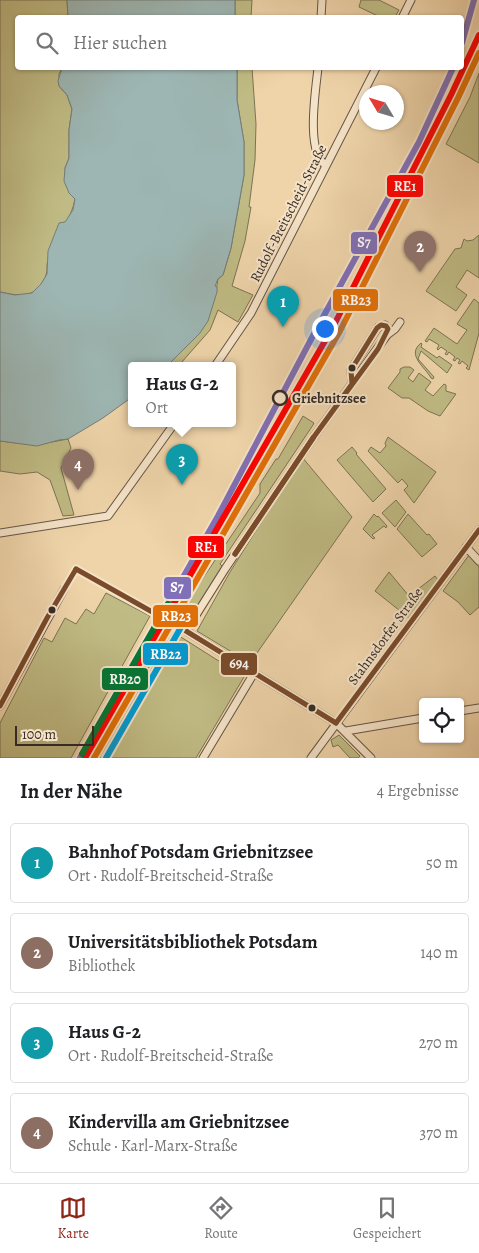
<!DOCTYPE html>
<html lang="de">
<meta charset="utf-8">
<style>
:root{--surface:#fff;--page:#f6f6f6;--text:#202124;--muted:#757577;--line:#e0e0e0;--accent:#8f2418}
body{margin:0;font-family:Alegreya,serif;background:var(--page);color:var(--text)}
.controls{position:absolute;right:15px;bottom:15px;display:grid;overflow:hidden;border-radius:5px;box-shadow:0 1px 4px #0004}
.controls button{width:45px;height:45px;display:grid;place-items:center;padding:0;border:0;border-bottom:1px solid var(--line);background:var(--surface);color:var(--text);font:25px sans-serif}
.compass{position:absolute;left:359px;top:85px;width:45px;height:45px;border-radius:50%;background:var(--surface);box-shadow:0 1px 4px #0004;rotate:308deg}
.scale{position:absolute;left:15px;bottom:12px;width:79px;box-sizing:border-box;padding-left:5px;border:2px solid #372b25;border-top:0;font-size:14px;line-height:18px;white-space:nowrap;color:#372b25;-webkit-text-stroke:4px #f5e3c8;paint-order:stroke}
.you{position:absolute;left:324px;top:328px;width:18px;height:18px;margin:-12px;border:4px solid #fff;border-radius:50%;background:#1a73e8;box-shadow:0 0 0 8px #1a73e833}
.badge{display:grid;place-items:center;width:32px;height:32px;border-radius:50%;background:var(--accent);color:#fff;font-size:16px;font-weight:700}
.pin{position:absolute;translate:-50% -41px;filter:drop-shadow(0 1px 2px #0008)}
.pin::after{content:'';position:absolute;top:26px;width:18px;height:15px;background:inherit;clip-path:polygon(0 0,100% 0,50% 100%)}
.popup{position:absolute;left:128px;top:362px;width:108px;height:65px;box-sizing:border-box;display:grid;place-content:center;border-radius:5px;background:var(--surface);filter:drop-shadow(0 1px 4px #0005);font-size:16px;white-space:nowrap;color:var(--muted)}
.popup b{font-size:19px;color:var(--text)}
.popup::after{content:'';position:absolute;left:50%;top:100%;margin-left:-10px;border:10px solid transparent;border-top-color:var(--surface)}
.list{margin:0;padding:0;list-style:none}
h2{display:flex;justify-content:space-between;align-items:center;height:65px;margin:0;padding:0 20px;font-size:21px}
h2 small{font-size:16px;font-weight:400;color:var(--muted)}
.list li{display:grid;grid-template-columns:32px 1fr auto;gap:15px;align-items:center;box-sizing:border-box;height:80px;margin:0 10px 10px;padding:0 10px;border:1px solid var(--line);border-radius:5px}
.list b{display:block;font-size:19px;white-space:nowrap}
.list p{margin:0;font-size:16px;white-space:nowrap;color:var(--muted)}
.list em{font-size:16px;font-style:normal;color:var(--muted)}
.icon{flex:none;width:28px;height:28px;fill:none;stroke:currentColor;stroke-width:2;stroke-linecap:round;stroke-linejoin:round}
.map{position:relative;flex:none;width:479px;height:758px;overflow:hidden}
.search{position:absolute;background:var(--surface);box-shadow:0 1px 4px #0004;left:15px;right:15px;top:15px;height:55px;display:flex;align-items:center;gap:12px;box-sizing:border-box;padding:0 18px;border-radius:5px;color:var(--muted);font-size:19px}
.sheet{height:425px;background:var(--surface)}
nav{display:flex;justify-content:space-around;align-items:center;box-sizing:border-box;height:70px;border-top:1px solid var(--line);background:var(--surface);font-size:14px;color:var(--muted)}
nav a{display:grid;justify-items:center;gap:2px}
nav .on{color:var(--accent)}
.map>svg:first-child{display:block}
.green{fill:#c0bb84;stroke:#7c7354}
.water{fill:#9db6b3;stroke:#747e7a}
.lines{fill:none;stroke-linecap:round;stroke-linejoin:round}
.minor-casing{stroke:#655546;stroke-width:9}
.minor{stroke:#f5e3c8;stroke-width:7}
.bus-1-casing{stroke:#f5e3c8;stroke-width:9}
.bus-1{stroke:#7a4b2a;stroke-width:5}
.rail-1-casing{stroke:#f5e3c8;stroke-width:10}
.rail-2-casing{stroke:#f5e3c8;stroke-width:10}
.rail-3-casing{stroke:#f5e3c8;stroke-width:10}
.rail-4-casing{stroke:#f5e3c8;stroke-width:10}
.rail-5-casing{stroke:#f5e3c8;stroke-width:10}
.rail-1{stroke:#8070b7;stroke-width:6}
.rail-2{stroke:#f00;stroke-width:6}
.rail-3{stroke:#e27007;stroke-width:6}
.rail-4{stroke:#007734;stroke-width:6}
.rail-5{stroke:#009bd5;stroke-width:6}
.bus-dot{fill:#372b25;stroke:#f5e3c8;stroke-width:2}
.stop-dot{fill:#f5e3c8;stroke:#372b25;stroke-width:2.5}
.labels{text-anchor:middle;stroke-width:4;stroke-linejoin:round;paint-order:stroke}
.street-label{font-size:14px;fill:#372b25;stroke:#f5e3c8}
.stop-label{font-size:14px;font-weight:bold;fill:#372b25;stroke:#f5e3c8;text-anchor:start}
.line-badge{stroke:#f5e3c8;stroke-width:2}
.badge-label{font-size:14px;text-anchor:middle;font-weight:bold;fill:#fff}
</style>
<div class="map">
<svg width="479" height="758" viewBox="0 0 479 758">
<rect width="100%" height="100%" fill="#efd4aa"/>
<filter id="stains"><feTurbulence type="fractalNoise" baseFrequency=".004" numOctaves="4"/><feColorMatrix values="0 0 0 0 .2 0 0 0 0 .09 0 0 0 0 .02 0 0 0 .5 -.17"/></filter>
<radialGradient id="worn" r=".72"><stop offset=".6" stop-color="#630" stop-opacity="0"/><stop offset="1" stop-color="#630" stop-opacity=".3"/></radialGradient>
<!-- green -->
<g class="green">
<path d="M 0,0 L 67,0 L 68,17 L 18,18 L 18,68 L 62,68 L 59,74 L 59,86 L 67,95 L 72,109 L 69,130 L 69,158 L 65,168 L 69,193 L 75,199 C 72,218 55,240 48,260 C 46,265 48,270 46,275 C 44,281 37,291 31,293 C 22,297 10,294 0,292 Z"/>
<path d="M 235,0 L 252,0 L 251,17 L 235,17 Z"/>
<path d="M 361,0 L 379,0 L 399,10 L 395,17 L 380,17 L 359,7 Z"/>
<path d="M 237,68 L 252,68 L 256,124 L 255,160 L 249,207 L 251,207 L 245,241 L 232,286 L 253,295 L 238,322 L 218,310 L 210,330 L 181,363 L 182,364 L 179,366 L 167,366 L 199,333 L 216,291 L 218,279 L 223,275 L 231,248 L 244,175 L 244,142 L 237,100 Z"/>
<path d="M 479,73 L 479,163 L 446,144 L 470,97 Z"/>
<path d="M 479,235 L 479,278 L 467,270 L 456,287 L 467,295 L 456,311 L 426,291 L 455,249 L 461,248 L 464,239 L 467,241 L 473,240 Z"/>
<path d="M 474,299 L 479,303 L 479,333 L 469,370 L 466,368 L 468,366 L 462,361 L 460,364 L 458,363 L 460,360 L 457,358 L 455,361 L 453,360 L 455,357 L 449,352 L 447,355 L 445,354 L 447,351 L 441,347 L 438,350 L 437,349 L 439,345 L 429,339 L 427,342 L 425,341 L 434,328 L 457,344 L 467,330 L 457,324 Z"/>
<path d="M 421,343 L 422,344 L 421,347 L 437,358 L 439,356 L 452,365 L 447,373 L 421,351 L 418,359 L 434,377 L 433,379 L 431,378 C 425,367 406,355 421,343 Z"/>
<path d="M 404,367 L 410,367 L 414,370 L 408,378 L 413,382 L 419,373 L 431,382 L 425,390 L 433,396 L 444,384 L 446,385 L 446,391 L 456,394 L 440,416 L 428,411 L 409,398 L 402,398 L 388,388 L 400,372 L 400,369 Z"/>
<path d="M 303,416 L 314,423 L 313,425 L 220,564 L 223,567 L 188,620 L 186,623 L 179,623 L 175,620 L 260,493 L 260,484 L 276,459 L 278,459 Z"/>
<path d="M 388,437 L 436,472 L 414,503 L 404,490 L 408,486 L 402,479 L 398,483 L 368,451 L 371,447 L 380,453 L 386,446 L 385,443 Z"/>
<path d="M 68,439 L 71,448 L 61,468 L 74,515 L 63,516 L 50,480 L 37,472 L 20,474 L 0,471 L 0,441 L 35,445 Z"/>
<path d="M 352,447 L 357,453 L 356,454 L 386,489 L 373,502 L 337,460 Z"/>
<path d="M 302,457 L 352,517 L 250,663 L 197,631 L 230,572 Z"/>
<path d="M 396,500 L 406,512 L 395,527 L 382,513 Z"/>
<path d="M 374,514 L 377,517 L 378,516 L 387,526 L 386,528 L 384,526 L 372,535 L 375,538 L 373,539 L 363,529 Z"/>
<path d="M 408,514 L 427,535 L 429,534 L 437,544 L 422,557 L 397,529 Z"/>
<path d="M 469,555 L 479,567 L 479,607 L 470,615 L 458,602 L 443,591 Z"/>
<path d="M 389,572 L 409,596 L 435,576 L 438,580 L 409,618 L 375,591 Z"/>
<path d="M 106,593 L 150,616 L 71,758 L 0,758 L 0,723 L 44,638 L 52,642 L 65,618 L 76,624 L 86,609 L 94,614 Z"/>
<path d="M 173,632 L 244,677 L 196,758 L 99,758 Z"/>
<path d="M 339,735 L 360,756 L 358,758 L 350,758 L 338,745 L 333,747 L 331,740 Z"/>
</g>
<!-- water -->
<g class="water">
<path d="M 67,0 L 235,0 L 235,17 L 68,17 Z"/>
<path d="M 62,68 L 237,68 L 237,100 L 244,142 L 244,175 L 231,248 L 223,275 L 218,279 L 215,286 L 217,287 L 217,292 L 208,321 L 200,333 L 167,366 L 132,366 L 132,397 L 103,418 L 68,439 L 59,440 L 37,446 L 0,441 L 0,292 L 15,295 L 32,293 L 41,284 L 47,274 L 48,251 L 59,223 L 65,222 L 73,210 L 75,199 L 69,193 L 64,181 L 65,168 L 69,158 L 69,130 L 72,109 L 67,95 L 59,86 L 58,81 Z"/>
</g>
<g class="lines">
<!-- minor casing -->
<g class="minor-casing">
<g id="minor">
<path d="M 321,18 L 322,0"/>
<path d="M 402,18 L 411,0"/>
<path d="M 318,68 C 316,88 305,154 326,165"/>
<path d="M 387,335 L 395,329 L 400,322"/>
<path d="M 215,366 L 251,313 L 376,68"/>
<path d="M 352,384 L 351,370 L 378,327 L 385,325 L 388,329 L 387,335 L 313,438 L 225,569 L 186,631 L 336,723 L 371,758"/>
<path d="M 0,533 L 108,516 L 174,424"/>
<path d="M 466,547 L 479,561"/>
<path d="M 0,706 L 64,589"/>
<path d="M 460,711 L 479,708"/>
<path d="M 346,731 L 423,718"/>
<path d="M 203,758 L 254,673"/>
<path d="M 311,758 L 479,530"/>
</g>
</g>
<!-- minor -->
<use href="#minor" class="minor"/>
<!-- bus-1 casing -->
<g class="bus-1-casing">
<g id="bus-1">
<path d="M 381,325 L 386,326 L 388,329 L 378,349 L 313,438 L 352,384 L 351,370 L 377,328 Z"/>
<path d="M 235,554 L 313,438"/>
<path d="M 235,554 L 313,438"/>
<path d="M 76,569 L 186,631 L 336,723"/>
<path d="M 0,706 L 47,618 L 76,569"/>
<path d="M 336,723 L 479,530"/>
</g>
</g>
<!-- bus-1 -->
<use href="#bus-1" class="bus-1"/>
<!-- rail-1 casing -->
<g class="rail-1-casing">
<g id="rail-1">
<path d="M 462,43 L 474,0"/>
<path d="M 80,758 L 218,516 L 316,330 L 419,142 L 453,68"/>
</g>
</g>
<!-- rail-2 casing -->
<g class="rail-2-casing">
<path id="rail-2" d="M 85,758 L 333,327 L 451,95 L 479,35"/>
</g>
<!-- rail-3 casing -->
<g class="rail-3-casing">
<path id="rail-3" d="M 94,758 L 340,331 L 458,98 L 479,53"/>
</g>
<!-- rail-4 casing -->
<g class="rail-4-casing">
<path id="rail-4" d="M 82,754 L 168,604"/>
</g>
<!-- rail-5 casing -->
<g class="rail-5-casing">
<path id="rail-5" d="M 106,758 L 188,615"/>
</g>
<!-- rail-1 -->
<use href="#rail-1" class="rail-1"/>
<!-- rail-2 -->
<use href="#rail-2" class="rail-2"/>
<!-- rail-3 -->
<use href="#rail-3" class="rail-3"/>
<!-- rail-4 -->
<use href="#rail-4" class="rail-4"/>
<!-- rail-5 -->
<use href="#rail-5" class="rail-5"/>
</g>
<!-- markers -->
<g class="bus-dot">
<circle cx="352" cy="368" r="4.5"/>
<circle cx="52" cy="610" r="4.5"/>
<circle cx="312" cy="708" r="4.5"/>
</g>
<circle class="stop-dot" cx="280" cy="398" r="7"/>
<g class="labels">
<!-- street labels -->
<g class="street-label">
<text transform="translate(288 213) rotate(-63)" y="5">Rudolf-Breitscheid-Straße</text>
<text transform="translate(385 636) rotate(-54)" y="5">Stahnsdorfer Straße</text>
</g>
<!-- stop labels -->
<g class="stop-label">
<text x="292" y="403">Griebnitzsee</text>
</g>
</g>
<g class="line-badge">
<rect x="386" y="174" width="38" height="24" rx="5" fill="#f00"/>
<rect x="350" y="231" width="28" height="24" rx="5" fill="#8070b7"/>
<rect x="332" y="288" width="47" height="24" rx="5" fill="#e27007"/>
<rect x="187" y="535" width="38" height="24" rx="5" fill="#f00"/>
<rect x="163" y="576" width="29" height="24" rx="5" fill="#8070b7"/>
<rect x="152" y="604" width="47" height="24" rx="5" fill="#e27007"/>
<rect x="142" y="642" width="47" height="24" rx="5" fill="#009bd5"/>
<rect x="220" y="652" width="38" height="24" rx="5" fill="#7a4b2a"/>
<rect x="101" y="667" width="48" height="24" rx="5" fill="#007734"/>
</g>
<g class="badge-label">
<text x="405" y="191">RE1</text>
<text x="364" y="247">S7</text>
<text x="356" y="305">RB23</text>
<text x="206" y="552">RE1</text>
<text x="177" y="592">S7</text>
<text x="176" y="621">RB23</text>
<text x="166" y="659">RB22</text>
<text x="239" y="668">694</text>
<text x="125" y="684">RB20</text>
</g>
<rect width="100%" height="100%" filter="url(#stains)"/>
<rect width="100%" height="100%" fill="url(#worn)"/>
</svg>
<div class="controls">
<button><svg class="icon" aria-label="locate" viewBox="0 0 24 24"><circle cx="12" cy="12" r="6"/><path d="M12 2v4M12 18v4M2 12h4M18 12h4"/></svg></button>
</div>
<svg class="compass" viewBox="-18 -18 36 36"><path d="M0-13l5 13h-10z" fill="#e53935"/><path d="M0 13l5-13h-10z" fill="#757577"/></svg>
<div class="scale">100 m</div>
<div class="you"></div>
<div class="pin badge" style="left:283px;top:327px;background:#0f9aa8">1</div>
<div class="pin badge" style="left:420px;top:272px;background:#8d6e63">2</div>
<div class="pin badge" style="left:182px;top:485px;background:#0f9aa8">3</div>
<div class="popup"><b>Haus G-2</b>Ort</div>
<div class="pin badge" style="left:78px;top:490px;background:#8d6e63">4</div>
<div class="search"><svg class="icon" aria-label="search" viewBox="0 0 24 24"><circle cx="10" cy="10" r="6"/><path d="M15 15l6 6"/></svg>Hier suchen</div>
</div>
<section class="sheet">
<h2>In der Nähe<small>4 Ergebnisse</small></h2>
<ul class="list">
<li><span class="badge" style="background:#0f9aa8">1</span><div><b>Bahnhof Potsdam Griebnitzsee</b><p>Ort · Rudolf-Breitscheid-Straße</p></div><em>50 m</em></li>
<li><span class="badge" style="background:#8d6e63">2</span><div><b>Universitätsbibliothek Potsdam</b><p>Bibliothek</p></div><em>140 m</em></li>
<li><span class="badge" style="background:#0f9aa8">3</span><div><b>Haus G-2</b><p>Ort · Rudolf-Breitscheid-Straße</p></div><em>270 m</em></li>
<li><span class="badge" style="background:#8d6e63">4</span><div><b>Kindervilla am Griebnitzsee</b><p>Schule · Karl-Marx-Straße</p></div><em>370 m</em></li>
</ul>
</section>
<nav>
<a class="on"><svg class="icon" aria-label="map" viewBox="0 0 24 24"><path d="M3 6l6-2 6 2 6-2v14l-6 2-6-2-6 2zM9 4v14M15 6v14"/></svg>Karte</a>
<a><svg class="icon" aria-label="directions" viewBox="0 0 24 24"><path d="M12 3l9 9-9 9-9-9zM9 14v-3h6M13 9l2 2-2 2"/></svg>Route</a>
<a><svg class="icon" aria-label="saved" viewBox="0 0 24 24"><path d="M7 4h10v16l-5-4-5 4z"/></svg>Gespeichert</a>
</nav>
